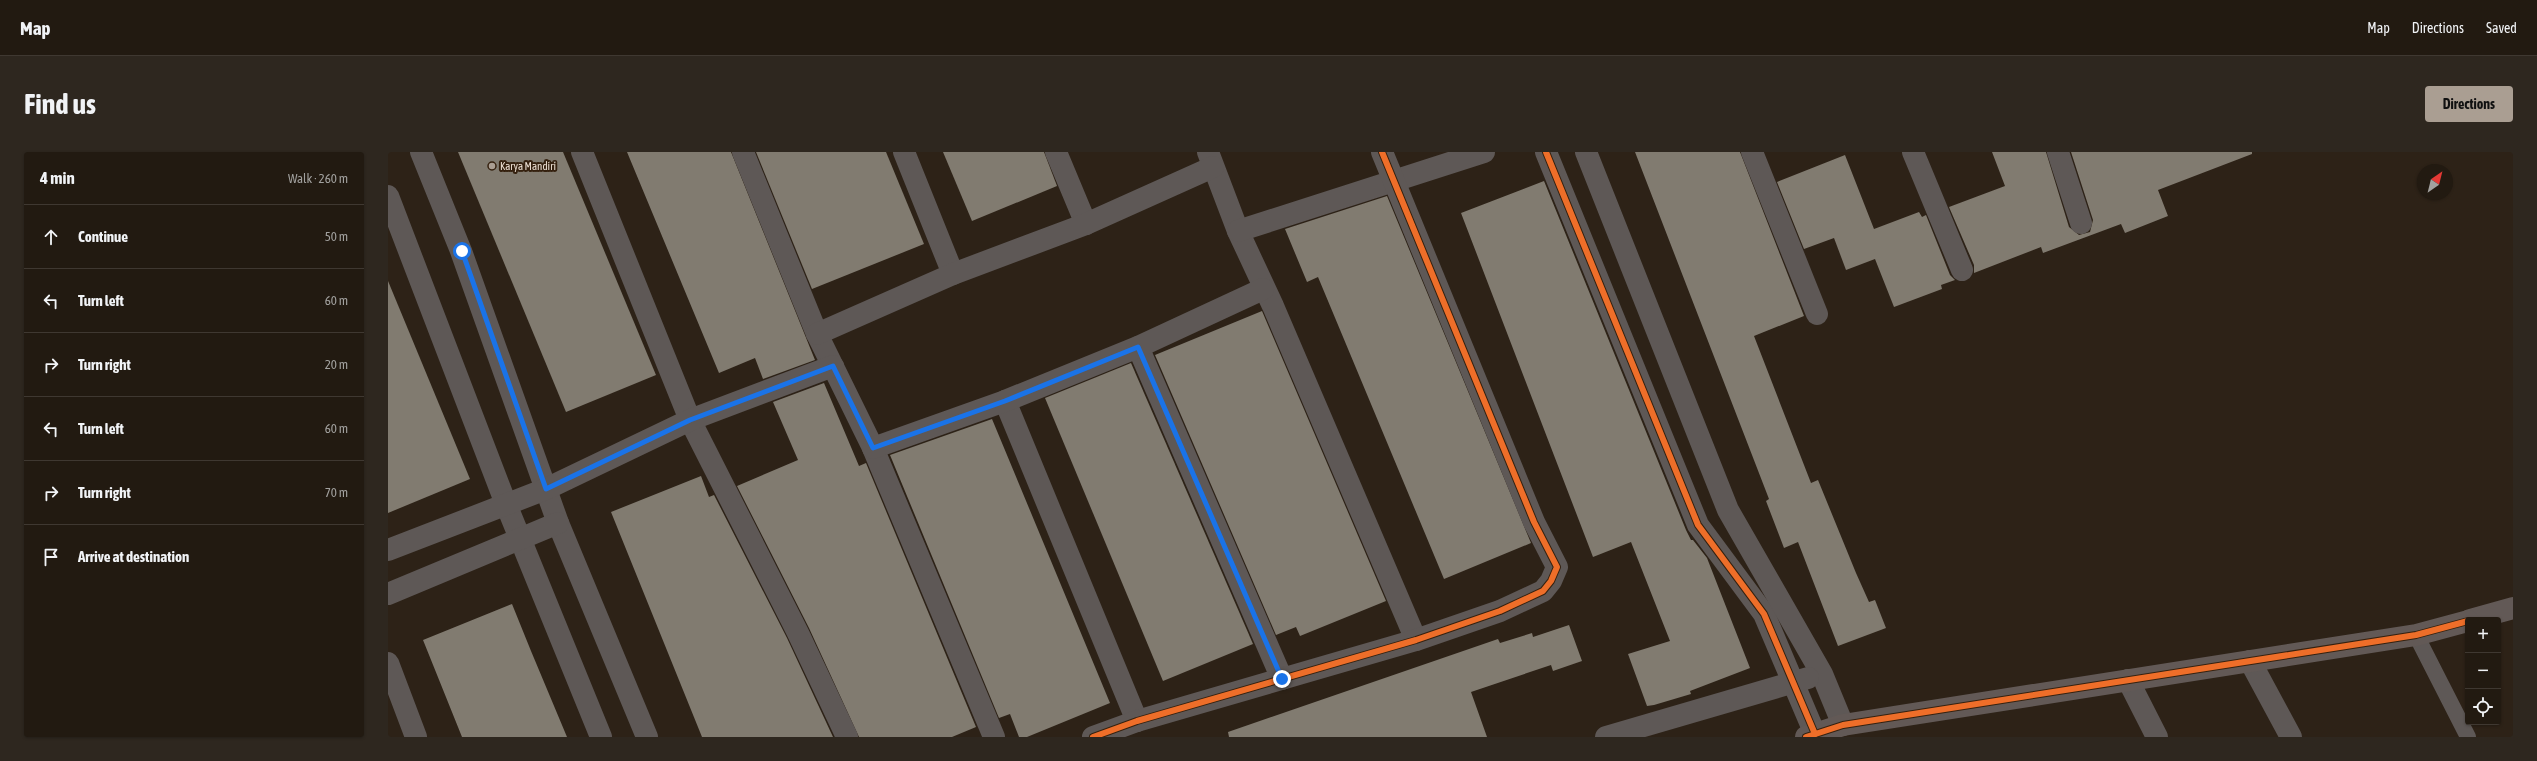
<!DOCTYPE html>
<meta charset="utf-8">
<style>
:root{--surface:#221a11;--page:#2e271f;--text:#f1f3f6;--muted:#a2a19f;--line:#3f3831;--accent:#aa9e92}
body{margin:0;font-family:"Asap Condensed",sans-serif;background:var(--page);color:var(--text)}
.controls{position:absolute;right:12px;bottom:12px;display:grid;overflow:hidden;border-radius:4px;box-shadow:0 1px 3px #0004}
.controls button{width:36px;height:36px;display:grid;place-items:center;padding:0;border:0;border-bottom:1px solid var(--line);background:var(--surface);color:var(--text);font:20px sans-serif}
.compass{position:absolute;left:2029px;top:12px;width:36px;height:36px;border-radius:50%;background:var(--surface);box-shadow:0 1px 3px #0004;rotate:35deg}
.stop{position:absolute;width:12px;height:12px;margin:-9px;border:3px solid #1a73e8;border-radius:50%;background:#fff}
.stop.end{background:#1a73e8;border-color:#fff;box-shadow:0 1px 4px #0008}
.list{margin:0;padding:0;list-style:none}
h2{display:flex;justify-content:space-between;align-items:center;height:52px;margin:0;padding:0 16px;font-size:17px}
h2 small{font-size:13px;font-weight:400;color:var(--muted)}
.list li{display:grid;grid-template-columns:26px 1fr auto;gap:12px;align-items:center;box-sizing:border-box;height:64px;padding:0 16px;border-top:1px solid var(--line)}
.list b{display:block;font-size:15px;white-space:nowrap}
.list em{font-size:13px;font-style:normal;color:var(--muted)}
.icon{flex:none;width:22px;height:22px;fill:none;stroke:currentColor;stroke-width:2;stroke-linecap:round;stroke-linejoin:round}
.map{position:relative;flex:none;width:2125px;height:585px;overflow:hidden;border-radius:4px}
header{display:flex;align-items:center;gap:24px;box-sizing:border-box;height:56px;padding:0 20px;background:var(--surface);border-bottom:1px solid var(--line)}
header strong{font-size:19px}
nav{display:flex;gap:22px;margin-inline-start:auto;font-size:14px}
.intro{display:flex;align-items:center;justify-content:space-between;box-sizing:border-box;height:96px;padding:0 24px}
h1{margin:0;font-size:28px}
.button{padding:10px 18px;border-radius:4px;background:var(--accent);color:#111;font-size:14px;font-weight:700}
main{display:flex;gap:24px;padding:0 24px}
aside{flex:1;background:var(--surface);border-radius:4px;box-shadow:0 1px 3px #0004}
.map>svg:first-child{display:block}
.building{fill:#817b70}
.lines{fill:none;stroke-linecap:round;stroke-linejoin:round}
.lane{stroke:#5e5856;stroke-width:16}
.street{stroke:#5e5856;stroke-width:22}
.secondary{stroke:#625956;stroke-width:22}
.cycleway-casing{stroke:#35210f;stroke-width:8}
.cycleway{stroke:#ee6e29;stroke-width:6}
.route{stroke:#1a73e8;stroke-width:5}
.poi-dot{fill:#aa9e92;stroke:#35210f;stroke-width:1.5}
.labels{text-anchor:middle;stroke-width:4;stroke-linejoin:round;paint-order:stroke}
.poi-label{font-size:11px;fill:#ede0d4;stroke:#35210f;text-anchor:start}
</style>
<header>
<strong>Map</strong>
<nav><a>Map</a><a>Directions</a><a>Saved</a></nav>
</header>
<div class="intro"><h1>Find us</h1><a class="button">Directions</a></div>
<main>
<aside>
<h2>4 min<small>Walk · 260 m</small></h2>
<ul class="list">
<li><svg class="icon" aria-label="ahead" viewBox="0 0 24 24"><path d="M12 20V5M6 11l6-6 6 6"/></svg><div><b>Continue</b></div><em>50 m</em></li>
<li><svg class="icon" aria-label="left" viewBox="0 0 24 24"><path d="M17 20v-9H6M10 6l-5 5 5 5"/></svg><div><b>Turn left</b></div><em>60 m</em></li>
<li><svg class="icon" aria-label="right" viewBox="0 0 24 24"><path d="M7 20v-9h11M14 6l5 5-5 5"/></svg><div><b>Turn right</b></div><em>20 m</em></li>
<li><svg class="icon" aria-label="left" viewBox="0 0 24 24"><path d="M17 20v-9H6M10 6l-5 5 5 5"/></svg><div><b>Turn left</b></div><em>60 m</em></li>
<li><svg class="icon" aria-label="right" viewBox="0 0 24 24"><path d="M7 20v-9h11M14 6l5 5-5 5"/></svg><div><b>Turn right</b></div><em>70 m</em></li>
<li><svg class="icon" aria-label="arrive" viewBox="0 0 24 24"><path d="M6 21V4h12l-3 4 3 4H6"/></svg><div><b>Arrive at destination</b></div></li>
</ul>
</aside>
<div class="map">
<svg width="2125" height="585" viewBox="0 0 2125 585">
<rect width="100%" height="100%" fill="#2d2217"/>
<!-- building -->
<g class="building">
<path d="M 70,0 L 175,0 L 268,223 L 178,260 Z"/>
<path d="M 239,0 L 343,0 L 427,208 L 375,227 L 367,206 L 331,221 Z"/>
<path d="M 368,0 L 498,0 L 536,92 L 424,137 Z"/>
<path d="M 555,0 L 656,0 L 669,34 L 584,69 Z"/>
<path d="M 1247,0 L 1352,0 L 1416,164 L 1366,184 L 1423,331 L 1430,328 L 1468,421 L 1481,450 L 1487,448 L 1498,476 L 1450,494 L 1410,390 L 1396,396 L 1378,349 L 1381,347 Z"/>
<path d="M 1604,0 L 1658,0 L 1681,75 L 1691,83 L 1702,80 L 1705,68 L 1683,0 L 1864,0 L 1864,2 L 1770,38 L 1780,64 L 1737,81 L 1733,72 L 1655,101 L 1653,95 L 1586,121 L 1586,113 L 1561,55 L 1617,34 Z"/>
<path d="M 1457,3 L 1486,77 L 1531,60 L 1534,65 L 1538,63 L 1562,123 L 1567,128 L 1553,133 L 1554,137 L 1506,155 L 1487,107 L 1458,118 L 1446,86 L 1416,97 L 1389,30 Z"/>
<path d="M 1156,29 L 1298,378 L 1303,388 L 1305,388 L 1319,406 L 1362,516 L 1302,539 L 1303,542 L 1266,553 L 1259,554 L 1240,502 L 1282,489 L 1243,390 L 1205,405 L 1073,61 Z"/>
<path d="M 999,44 L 1143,391 L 1056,427 L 930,125 L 919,130 L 897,77 Z"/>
<path d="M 0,129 L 82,327 L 0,361 Z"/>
<path d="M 874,159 L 998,449 L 912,484 L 908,475 L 888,483 L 767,203 Z"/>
<path d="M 743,211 L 865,492 L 775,529 L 657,246 Z"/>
<path d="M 436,231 L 471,314 L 478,311 L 588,575 L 564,585 L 471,585 L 421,476 L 349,334 L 410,308 L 385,250 Z"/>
<path d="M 604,267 L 722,551 L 639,585 L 631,585 L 622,562 L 611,566 L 502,303 Z"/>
<path d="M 313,324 L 321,345 L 326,343 L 399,486 L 445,585 L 314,585 L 223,360 Z"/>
<path d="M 124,452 L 143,499 L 179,585 L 74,585 L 35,488 Z"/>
<path d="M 1181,473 L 1194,509 L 1165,519 L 1163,513 L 1083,540 L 1099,585 L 841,585 L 840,580 L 1110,487 L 1112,491 L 1144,481 L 1145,485 Z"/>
</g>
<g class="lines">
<!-- lane -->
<path class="lane" d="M 2028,483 L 2080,585"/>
<!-- street -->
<g class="street">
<path d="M 33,0 L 73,99 L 170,371 L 259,585"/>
<path d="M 194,0 L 302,268 L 410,481 L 459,585"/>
<path d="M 355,0 L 429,182 L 485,296 L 606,585"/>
<path d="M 516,0 L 565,122"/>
<path d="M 668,0 L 698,72"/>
<path d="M 820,0 L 850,79 L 885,154 L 1028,488"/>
<path d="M 1158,0 L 1310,373 L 1376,462 L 1427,582"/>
<path d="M 1198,0 L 1340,358 L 1434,522 L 1455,573"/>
<path d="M 1364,0 L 1429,162"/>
<path d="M 1525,0 L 1574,118"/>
<path d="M 1670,0 L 1693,71"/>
<path d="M 0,44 L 118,352 L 213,585"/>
<path d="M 850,79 L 1096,0"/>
<path d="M 429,182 L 565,122 L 698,72 L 825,15"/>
<path d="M 750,195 L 894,527"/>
<path d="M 617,249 L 749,569"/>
<path d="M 485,296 L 617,249 L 750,195 L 875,137"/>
<path d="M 0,398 L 158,337 L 302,268 L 445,214"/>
<path d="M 0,442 L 170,371"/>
<path d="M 1862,509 L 1903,585"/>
<path d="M 0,511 L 28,585"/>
<path d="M 1740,528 L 1769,585"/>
<path d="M 705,585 L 749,569 L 1028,488 L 1112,459 L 1155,439 L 1163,429 L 1169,415 L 1146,370 L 994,0"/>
<path d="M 1218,585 L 1420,526"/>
</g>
<!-- secondary -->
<g class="secondary">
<path d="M 2082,468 L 2125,456"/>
<path d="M 1418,585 L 1455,573 L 2028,483 L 2080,469"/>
</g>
<!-- cycleway casing -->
<g class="cycleway-casing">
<g id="cycleway">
<path d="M 1158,0 L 1310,373 L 1376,462 L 1427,582"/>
<path d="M 705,585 L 749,569 L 1028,488 L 1112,459 L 1155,439 L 1163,429 L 1169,415 L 1146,370 L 994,0"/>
<path d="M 1418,585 L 1455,573 L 2028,483 L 2080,469"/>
</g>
</g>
<!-- cycleway -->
<use href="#cycleway" class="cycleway"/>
</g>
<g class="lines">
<!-- route -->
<path class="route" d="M 74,99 L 158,337 L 302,268 L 445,214 L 485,296 L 617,249 L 750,195 L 894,527"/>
</g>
<!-- markers -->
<circle class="poi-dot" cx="104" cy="14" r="4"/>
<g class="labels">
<!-- poi labels -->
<g class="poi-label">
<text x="112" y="18">Karya Mandiri</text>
</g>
</g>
</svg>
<div class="controls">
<button>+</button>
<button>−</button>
<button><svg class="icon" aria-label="locate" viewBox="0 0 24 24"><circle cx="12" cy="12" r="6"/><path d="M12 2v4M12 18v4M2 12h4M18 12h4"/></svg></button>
</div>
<svg class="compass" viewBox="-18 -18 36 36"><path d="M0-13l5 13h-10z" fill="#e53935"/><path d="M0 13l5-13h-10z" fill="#a2a19f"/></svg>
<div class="stop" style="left:74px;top:99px"></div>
<div class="stop end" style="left:894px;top:527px"></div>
</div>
</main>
